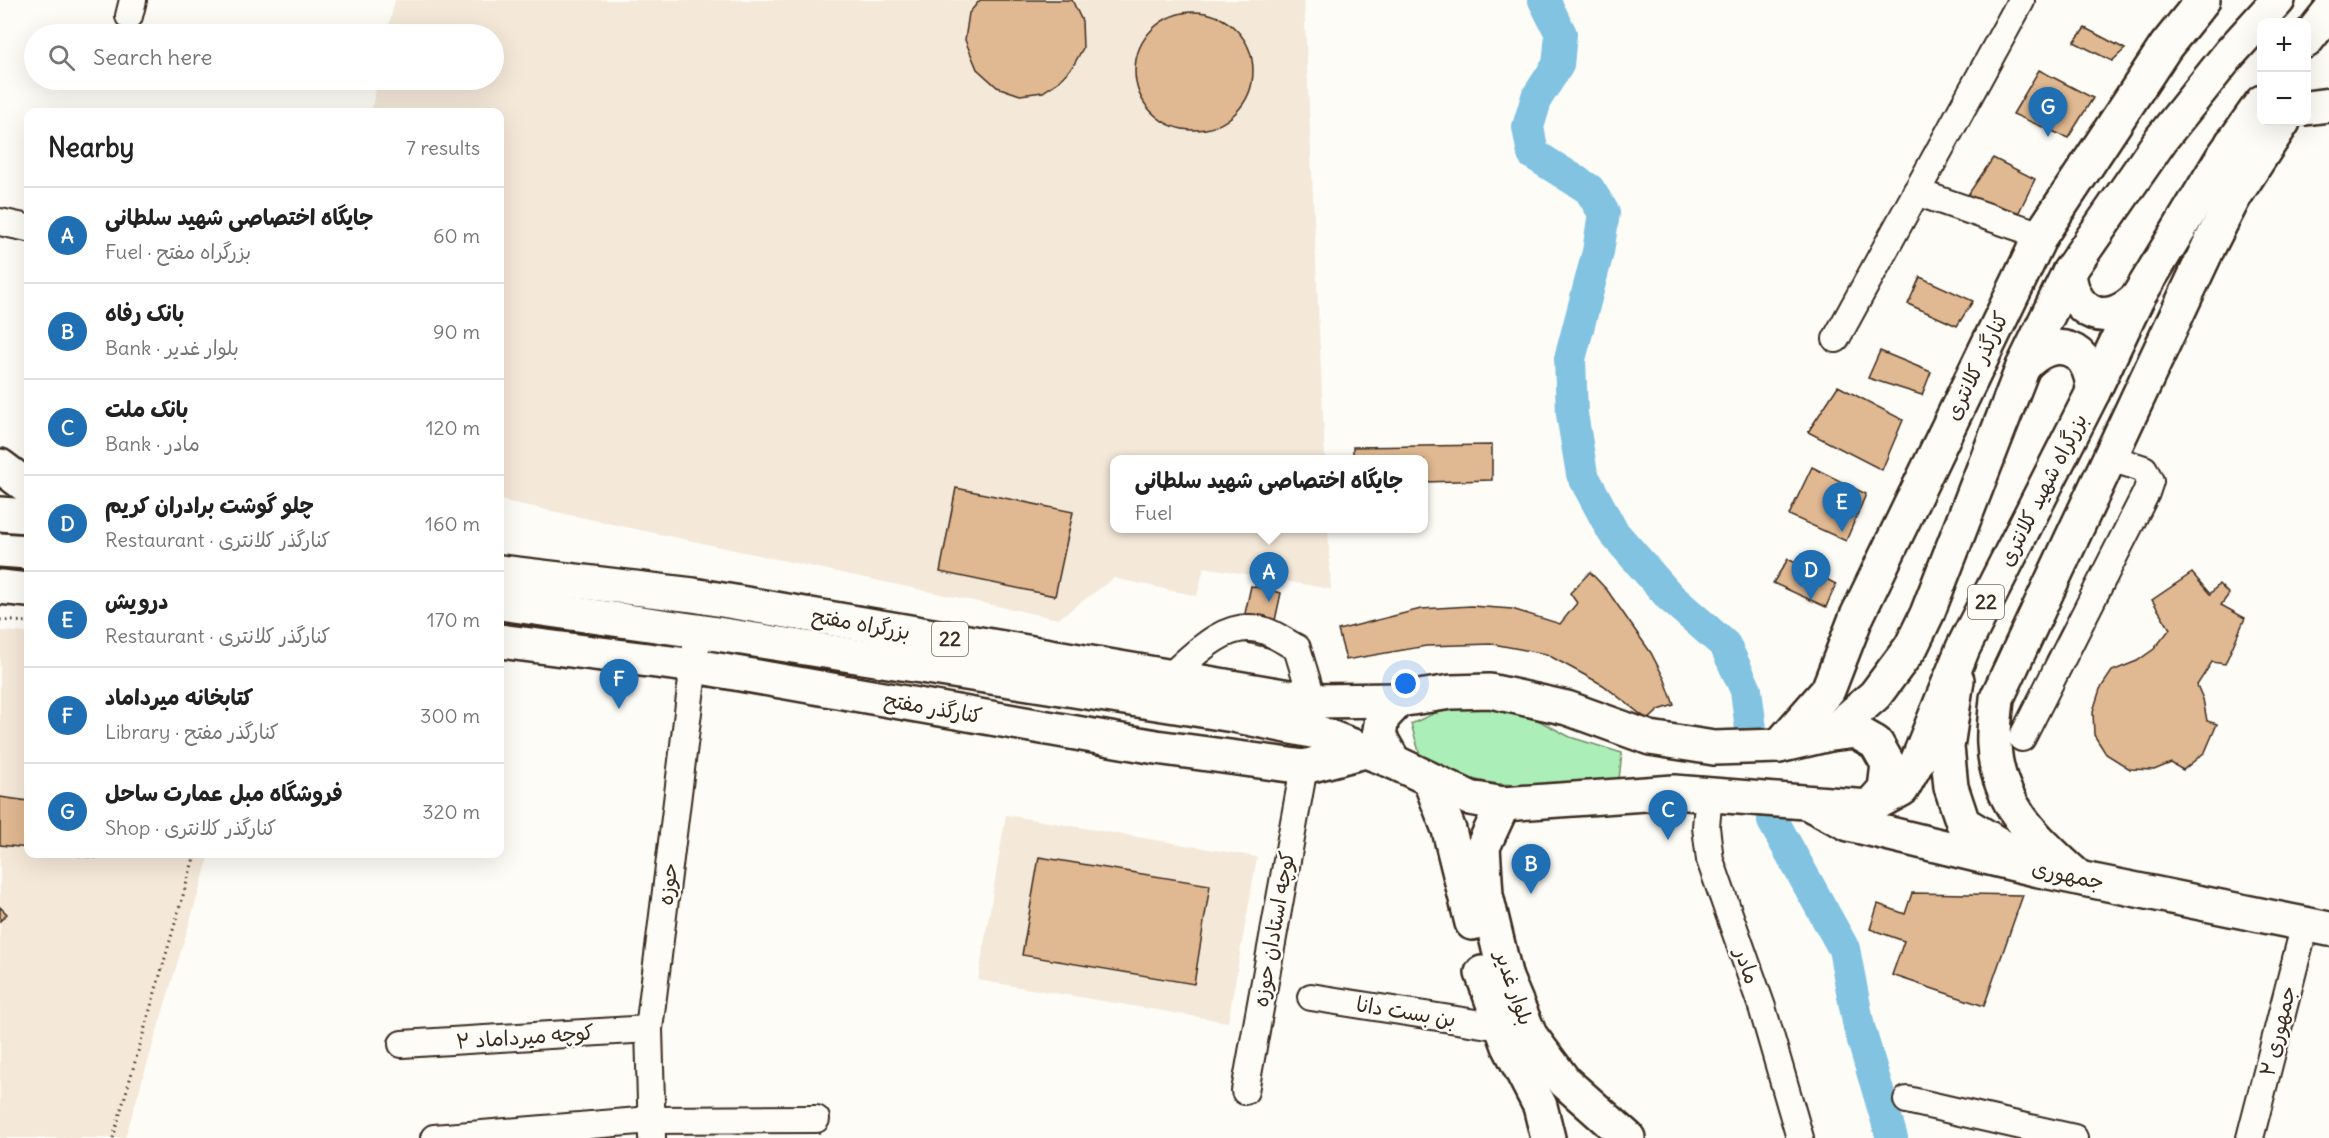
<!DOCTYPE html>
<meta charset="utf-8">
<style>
:root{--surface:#fff;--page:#f2f2f2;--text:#222;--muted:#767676;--line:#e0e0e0;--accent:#1f6fb2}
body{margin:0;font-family:Delius,"Playpen Sans Arabic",sans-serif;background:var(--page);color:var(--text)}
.controls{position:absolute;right:18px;top:18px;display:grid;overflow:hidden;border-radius:12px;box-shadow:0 6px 24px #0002}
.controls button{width:54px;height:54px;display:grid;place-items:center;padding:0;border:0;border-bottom:2px solid var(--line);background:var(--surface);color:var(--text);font:30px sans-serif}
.you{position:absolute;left:1406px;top:684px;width:21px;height:21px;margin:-15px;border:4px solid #fff;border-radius:50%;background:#1a73e8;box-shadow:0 0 0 9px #1a73e833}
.badge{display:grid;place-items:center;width:39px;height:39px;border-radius:50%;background:var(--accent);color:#fff;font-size:20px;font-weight:700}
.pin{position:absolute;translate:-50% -50px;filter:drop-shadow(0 2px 3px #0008)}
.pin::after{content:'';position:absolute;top:32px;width:21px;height:18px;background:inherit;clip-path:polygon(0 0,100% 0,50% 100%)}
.popup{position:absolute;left:1110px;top:455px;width:318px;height:78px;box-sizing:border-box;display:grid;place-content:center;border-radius:12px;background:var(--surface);filter:drop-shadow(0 2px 4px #0005);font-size:20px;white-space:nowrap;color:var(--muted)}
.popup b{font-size:22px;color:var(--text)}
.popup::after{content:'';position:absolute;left:50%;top:100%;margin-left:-12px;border:12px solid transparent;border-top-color:var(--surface)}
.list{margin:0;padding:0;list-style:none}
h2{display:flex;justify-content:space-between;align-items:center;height:78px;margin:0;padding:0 24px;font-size:26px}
h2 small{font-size:20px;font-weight:400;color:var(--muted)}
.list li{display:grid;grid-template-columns:39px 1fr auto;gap:18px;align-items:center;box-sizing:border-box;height:96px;padding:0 24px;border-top:2px solid var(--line)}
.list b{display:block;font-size:22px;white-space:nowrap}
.list p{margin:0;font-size:20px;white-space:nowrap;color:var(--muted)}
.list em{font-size:20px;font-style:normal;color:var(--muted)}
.icon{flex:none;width:33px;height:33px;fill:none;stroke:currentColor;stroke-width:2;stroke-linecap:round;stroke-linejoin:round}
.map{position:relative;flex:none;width:2329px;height:1138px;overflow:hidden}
.search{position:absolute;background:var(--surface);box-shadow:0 6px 24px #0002;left:24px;top:24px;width:480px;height:66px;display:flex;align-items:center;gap:15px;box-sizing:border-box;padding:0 21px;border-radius:33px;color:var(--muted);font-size:22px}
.panel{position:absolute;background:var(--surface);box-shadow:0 6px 24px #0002;left:24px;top:108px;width:480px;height:750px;border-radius:12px}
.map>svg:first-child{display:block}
.built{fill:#f4e8d8}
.green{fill:#aceeb7;stroke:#748c6a;stroke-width:1.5}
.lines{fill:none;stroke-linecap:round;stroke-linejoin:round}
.river{stroke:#81c3e1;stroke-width:32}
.building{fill:#e0b891;stroke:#3b2a1e;stroke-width:1.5}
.minor-casing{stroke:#3b2a1e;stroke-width:30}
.major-casing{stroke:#3b2a1e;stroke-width:38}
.highway-casing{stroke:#3b2a1e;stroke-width:38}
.path{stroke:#3b2a1e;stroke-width:3;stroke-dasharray:1.5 4.5;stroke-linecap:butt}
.minor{stroke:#fdfcf7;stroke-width:26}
.major{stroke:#fdfcf7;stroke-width:33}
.highway{stroke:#fdfcf7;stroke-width:33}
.labels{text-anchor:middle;stroke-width:5;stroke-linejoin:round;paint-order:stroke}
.shield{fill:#fdfcf7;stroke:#75695f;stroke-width:1.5}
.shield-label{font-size:20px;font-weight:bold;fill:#3b2a1e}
.street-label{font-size:21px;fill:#3b2a1e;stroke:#fdfcf7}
</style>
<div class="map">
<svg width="2329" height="1138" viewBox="0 0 2329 1138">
<rect width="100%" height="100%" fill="#fdfcf7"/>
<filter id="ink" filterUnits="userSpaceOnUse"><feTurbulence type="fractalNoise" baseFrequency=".0167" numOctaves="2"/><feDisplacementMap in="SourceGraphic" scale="12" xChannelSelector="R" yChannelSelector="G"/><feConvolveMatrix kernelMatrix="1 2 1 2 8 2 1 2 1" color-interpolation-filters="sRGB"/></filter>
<g filter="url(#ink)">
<!-- built -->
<g class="built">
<path d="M 395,0 L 1304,0 L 1325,459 L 1114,460 L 1114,528 L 1328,529 L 1331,589 L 1204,567 L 1197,596 L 1114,578 L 1058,619 L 500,500 L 500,112 L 371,112 L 378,80 L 494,80 L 494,34 L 387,34 Z"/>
<path d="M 0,631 L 28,633 L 28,854 L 210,854 L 125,1138 L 0,1138 Z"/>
<path d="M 1006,815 L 1257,857 L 1228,1022 L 978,980 Z"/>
</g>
<!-- green -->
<path class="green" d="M 1481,705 L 1532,717 L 1570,737 L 1622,753 L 1619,779 C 1542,781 1491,801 1420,755 L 1411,724 L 1435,713 Z"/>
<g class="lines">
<!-- river -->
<g class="river">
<path d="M 1544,0 L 1561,34 L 1558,65 L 1537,97 L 1528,127 L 1533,154 L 1589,189 L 1604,213 L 1598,252 L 1570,359 L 1572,414 L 1582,474 L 1613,532 L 1670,597 L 1725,645 L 1746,690 L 1752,737"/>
<path d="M 1773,821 L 1844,949 L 1859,1027 L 1892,1138"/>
</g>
</g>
<!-- building -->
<g class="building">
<path d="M 980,0 L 1072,0 L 1082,21 L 1083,48 L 1073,66 L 1058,82 L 1043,92 L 1020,95 L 997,87 L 977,69 L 965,40 L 969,13 Z"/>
<circle cx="1194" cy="71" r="59"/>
<path d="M 2085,28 L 2125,49 L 2112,61 L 2074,42 Z"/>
<path d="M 2039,70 L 2093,98 L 2068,138 L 2013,114 Z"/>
<path d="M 1993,158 L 2035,179 L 2017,216 L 1965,199 Z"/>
<path d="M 1920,277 L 1973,301 L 1957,326 L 1908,304 Z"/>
<path d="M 1880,351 L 1931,372 L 1922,395 L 1868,378 Z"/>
<path d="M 1838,386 L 1903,420 L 1882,470 L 1808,432 Z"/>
<path d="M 1492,445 L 1492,480 L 1424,482 L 1424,460 L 1353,460 L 1353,447 Z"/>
<path d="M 1812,467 L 1866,494 L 1846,541 L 1789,515 Z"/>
<path d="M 956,488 L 1073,512 L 1055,596 L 940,572 Z"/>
<path d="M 1788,559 L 1836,584 L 1826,607 L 1773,583 Z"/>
<path d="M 1590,572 L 1607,590 L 1651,653 L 1665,680 L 1674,705 L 1659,710 L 1648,720 L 1603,685 L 1546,654 L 1493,644 L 1426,646 L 1346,660 L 1338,630 L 1421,609 L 1471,606 L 1512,609 L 1560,624 L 1577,603 L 1570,593 Z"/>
<path d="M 2192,573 L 2210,594 L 2219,584 L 2229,594 L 2221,605 L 2245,618 L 2225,664 L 2212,662 L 2197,685 L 2203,699 L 2207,721 L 2217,724 L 2205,752 L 2183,770 L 2171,763 L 2154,770 L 2130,769 L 2106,754 L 2094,735 L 2093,711 L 2100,689 L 2112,671 L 2137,661 L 2154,649 L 2170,629 L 2152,600 Z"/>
<path d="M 1251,586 L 1281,593 L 1269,648 L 1239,641 Z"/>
<path d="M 0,797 L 28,801 L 28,848 L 0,845 Z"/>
<path d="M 66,854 L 97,854 L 96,858 Z"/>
<path d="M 1039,857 L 1210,885 L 1194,984 L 1022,955 Z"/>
<path d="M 1912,893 L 2023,895 L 1984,1006 L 1892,975 L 1904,941 L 1870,929 L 1878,904 L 1905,914 Z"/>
<path d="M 0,907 L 7,914 L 0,921 Z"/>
</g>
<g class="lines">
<!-- minor casing -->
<g class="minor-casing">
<g id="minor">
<path d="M 129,16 L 133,0"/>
<path d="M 1916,192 L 2041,235"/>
<path d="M 0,222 L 28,228"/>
<path d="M 1836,339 L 2021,1"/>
<path d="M 1169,677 C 1193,656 1223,622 1258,629 C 1271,631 1285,642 1297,648 L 1313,701"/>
<path d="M 2022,738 L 2146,493 L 2150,481 L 2144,469 L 2111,458"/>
<path d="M 1709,793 L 1706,827 L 1710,860 L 1762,1007 L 1800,1138"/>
<path d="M 1311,997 L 1501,1027"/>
<path d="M 402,1044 L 649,1029"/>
<path d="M 1245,1091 L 1304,767"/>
<path d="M 1907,1100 L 2074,1138"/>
<path d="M 434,1138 L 651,1120 L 816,1119"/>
<path d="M 652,1138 L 649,1029 L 698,631"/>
<path d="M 2250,1138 L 2305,924"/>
</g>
</g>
<!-- major casing -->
<g class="major-casing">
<g id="major">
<path d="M 2306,108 L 2329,105"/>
<path d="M 0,466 L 28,487"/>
<path d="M 0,587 L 28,590"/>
<path d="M 500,641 L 695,666 L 1156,747 L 1304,767 L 1365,751"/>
<path d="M 1957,680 L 1947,747 L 1951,787 L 1963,823 L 2015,854"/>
<path d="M 1779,746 L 1828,690 L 1856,618 L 2041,235 L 2166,46 L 2203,0"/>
<path d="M 1430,781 L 1449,830 L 1472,923"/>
<path d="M 1503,804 L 1483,847 L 1486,895 L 1506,978 L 1530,1035 L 1565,1082 L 1628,1138"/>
<path d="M 1812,805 L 1849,824 L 2039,870 L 2329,929"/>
<path d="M 2078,877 C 2037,841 1996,803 1994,744 C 1993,729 1996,713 1997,698 L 2209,246 L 2234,197 L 2283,122"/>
<path d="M 1482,973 L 1509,1046 L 1540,1106 L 1548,1138"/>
</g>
</g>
<!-- highway casing -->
<g class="highway-casing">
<g id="highway">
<path d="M 2306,41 L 2329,12"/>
<path d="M 2262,102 L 2222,158 L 2138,297 L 2093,392 L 1963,648 L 1917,762 L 1902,789 L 1869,807 L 1674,792 L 1503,804 L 1470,798 L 1394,762 L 1379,736 L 1382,718 L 1399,700 L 1451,692 L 1490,691 L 1567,708 L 1650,738 L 1714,748 L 1779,746 L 1830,734 L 1875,695 L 1911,647 L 1927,614 L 2023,367 L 2069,272 L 2162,138 L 2230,53 L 2278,0"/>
<path d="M 2232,143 L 2234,197"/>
<path d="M 2069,272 C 2072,315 2108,329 2138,297"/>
<path d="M 2023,367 C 2053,332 2092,346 2093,392"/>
<path d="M 0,514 L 28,516"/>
<path d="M 0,550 L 28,552"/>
<path d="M 500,572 L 693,595 L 1313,701 L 1399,700"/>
<path d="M 500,603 L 698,631 L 1233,715 L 1317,732 L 1394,762"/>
<path d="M 1830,734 L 1855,731 L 1876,743 L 1888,764 L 1885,789 L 1870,806"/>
</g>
</g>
<!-- path -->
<g class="path">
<path d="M 0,620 L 28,622"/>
<path d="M 113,1138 L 195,854"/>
</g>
<!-- minor -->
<use href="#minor" class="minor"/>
<!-- major -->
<use href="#major" class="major"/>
<!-- highway -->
<use href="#highway" class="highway"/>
</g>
</g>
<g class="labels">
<!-- shield labels -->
<g class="shield">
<rect x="1968" y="585" width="36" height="34" rx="4.5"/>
<rect x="932" y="622" width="36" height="34" rx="4.5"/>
</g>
<g class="shield-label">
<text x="1986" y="609">22</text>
<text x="950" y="646">22</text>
</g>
<!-- street labels -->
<g class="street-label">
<text transform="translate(1977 366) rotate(-64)" y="7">کنارگذر کلانتری</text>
<text transform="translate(2043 490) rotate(-63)" y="7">بزرگراه شهید کلانتری</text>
<text transform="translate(861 624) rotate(10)" y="7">بزرگراه مفتح</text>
<text transform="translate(933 708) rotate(10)" y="7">کنارگذر مفتح</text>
<text transform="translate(2068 875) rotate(12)" y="7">جمهوری</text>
<text transform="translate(668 884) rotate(-83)" y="7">حوزه</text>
<text transform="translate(1274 929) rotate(-80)" y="7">کوچه استادان حوزه</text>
<text transform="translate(1747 966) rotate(71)" y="7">مادر</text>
<text transform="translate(1514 988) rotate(71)" y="7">بلوار غدیر</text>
<text transform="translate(1406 1012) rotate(9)" y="7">بن بست دانا</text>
<text transform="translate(2278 1031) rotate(-76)" y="7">۲ جمهوری</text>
<text transform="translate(525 1037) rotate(-4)" y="7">کوچه میرداماد ۲</text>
</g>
</g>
</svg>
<div class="controls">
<button>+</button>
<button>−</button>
</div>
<div class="you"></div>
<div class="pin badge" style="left:1269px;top:602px">A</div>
<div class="popup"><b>جایگاه اختصاصی شهید سلطانی</b>Fuel</div>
<div class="pin badge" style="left:1531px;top:894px">B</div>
<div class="pin badge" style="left:1668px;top:840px">C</div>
<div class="pin badge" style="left:1811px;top:600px">D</div>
<div class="pin badge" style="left:1842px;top:532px">E</div>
<div class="pin badge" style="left:619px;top:709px">F</div>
<div class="pin badge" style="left:2048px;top:137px">G</div>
<div class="search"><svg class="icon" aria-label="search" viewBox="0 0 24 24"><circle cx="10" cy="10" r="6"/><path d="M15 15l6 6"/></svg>Search here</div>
<section class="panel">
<h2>Nearby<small>7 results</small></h2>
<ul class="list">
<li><span class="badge">A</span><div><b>جایگاه اختصاصی شهید سلطانی</b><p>Fuel · بزرگراه مفتح</p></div><em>60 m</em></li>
<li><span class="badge">B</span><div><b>بانک رفاه</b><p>Bank · بلوار غدیر</p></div><em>90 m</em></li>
<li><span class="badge">C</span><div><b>بانک ملت</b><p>Bank · مادر</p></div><em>120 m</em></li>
<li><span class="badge">D</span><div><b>چلو گوشت برادران کریم</b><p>Restaurant · کنارگذر کلانتری</p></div><em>160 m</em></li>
<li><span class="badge">E</span><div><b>درویش</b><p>Restaurant · کنارگذر کلانتری</p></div><em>170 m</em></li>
<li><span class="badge">F</span><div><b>کتابخانه میرداماد</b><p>Library · کنارگذر مفتح</p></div><em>300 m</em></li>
<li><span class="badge">G</span><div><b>فروشگاه مبل عمارت ساحل</b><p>Shop · کنارگذر کلانتری</p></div><em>320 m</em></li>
</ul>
</section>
</div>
